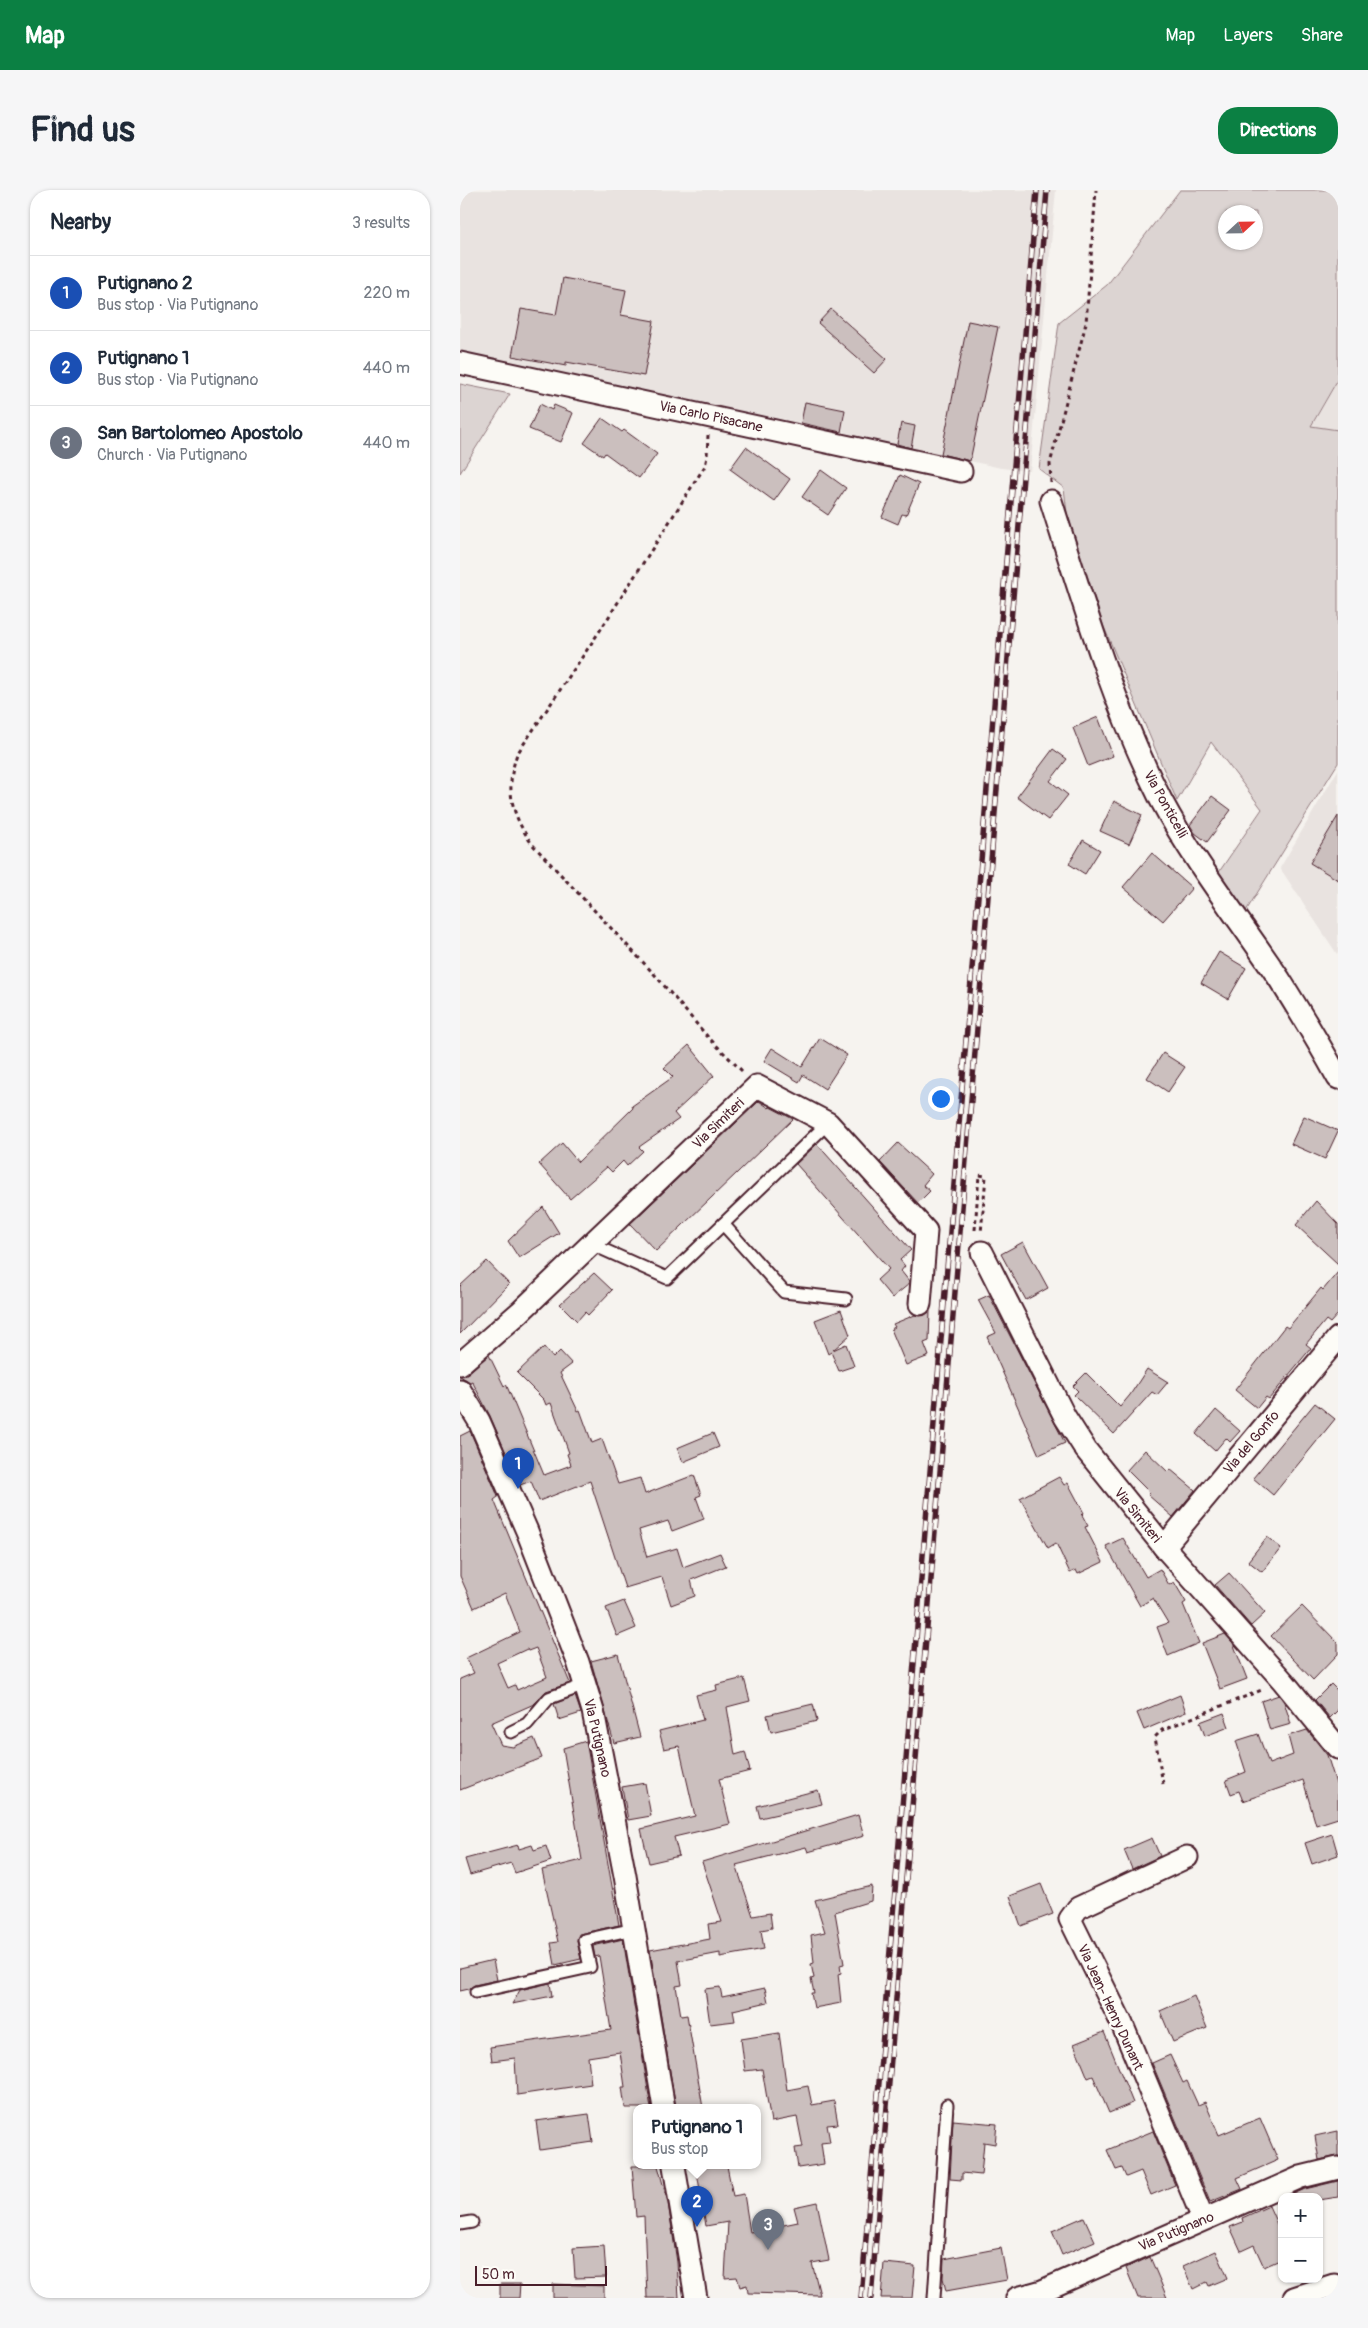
<!DOCTYPE html>
<meta charset="utf-8">
<style>
:root{--surface:#fff;--page:#f6f6f7;--text:#1f2937;--muted:#747a83;--line:#e0e1e3;--accent:#0b8043}
body{margin:0;font-family:Pangolin,sans-serif;background:var(--page);color:var(--text)}
.controls{position:absolute;right:15px;bottom:15px;display:grid;overflow:hidden;border-radius:10px;box-shadow:0 1px 4px #0004}
.controls button{width:45px;height:45px;display:grid;place-items:center;padding:0;border:0;border-bottom:1px solid var(--line);background:var(--surface);color:var(--text);font:25px sans-serif}
.compass{position:absolute;left:758px;top:15px;width:45px;height:45px;border-radius:50%;background:var(--surface);box-shadow:0 1px 4px #0004;rotate:68deg}
.scale{position:absolute;left:15px;bottom:12px;width:132px;box-sizing:border-box;padding-left:5px;border:2px solid #4a1f2b;border-top:0;font-size:14px;line-height:18px;white-space:nowrap;color:#4a1f2b;-webkit-text-stroke:4px #fdfcf7;paint-order:stroke}
.you{position:absolute;left:480px;top:908px;width:18px;height:18px;margin:-12px;border:4px solid #fff;border-radius:50%;background:#1a73e8;box-shadow:0 0 0 8px #1a73e833}
.badge{display:grid;place-items:center;width:32px;height:32px;border-radius:50%;background:var(--accent);color:#fff;font-size:16px;font-weight:700}
.pin{position:absolute;translate:-50% -41px;filter:drop-shadow(0 1px 2px #0008)}
.pin::after{content:'';position:absolute;top:26px;width:18px;height:15px;background:inherit;clip-path:polygon(0 0,100% 0,50% 100%)}
.popup{position:absolute;left:173px;top:1914px;width:128px;height:65px;box-sizing:border-box;display:grid;place-content:center;border-radius:10px;background:var(--surface);filter:drop-shadow(0 1px 4px #0005);font-size:16px;white-space:nowrap;color:var(--muted)}
.popup b{font-size:19px;color:var(--text)}
.popup::after{content:'';position:absolute;left:50%;top:100%;margin-left:-10px;border:10px solid transparent;border-top-color:var(--surface)}
.list{margin:0;padding:0;list-style:none}
h2{display:flex;justify-content:space-between;align-items:center;height:65px;margin:0;padding:0 20px;font-size:21px}
h2 small{font-size:16px;font-weight:400;color:var(--muted)}
.list li{display:grid;grid-template-columns:32px 1fr auto;gap:15px;align-items:center;box-sizing:border-box;height:75px;padding:0 20px;border-top:1px solid var(--line)}
.list b{display:block;font-size:19px;white-space:nowrap}
.list p{margin:0;font-size:16px;white-space:nowrap;color:var(--muted)}
.list em{font-size:16px;font-style:normal;color:var(--muted)}
.map{position:relative;flex:none;width:878px;height:2108px;overflow:hidden;border-radius:20px}
header{display:flex;align-items:center;gap:30px;box-sizing:border-box;height:70px;padding:0 25px;background:var(--accent);color:#fff}
header strong{font-size:24px}
nav{display:flex;gap:28px;margin-inline-start:auto;font-size:18px}
.intro{display:flex;align-items:center;justify-content:space-between;box-sizing:border-box;height:120px;padding:0 30px}
h1{margin:0;font-size:35px}
.button{padding:12px 22px;border-radius:20px;background:var(--accent);color:#fff;font-size:18px;font-weight:700}
main{display:flex;gap:30px;padding:0 30px}
aside{flex:1;background:var(--surface);border-radius:20px;box-shadow:0 1px 4px #0004}
.map>svg:first-child{display:block}
.built{fill:#e9e3e0}
.green{fill:#dcd4d2;stroke:#937a7e;fill-rule:evenodd}
.building{fill:#cbbfbe;stroke:#4a1f2b;fill-rule:evenodd}
.lines{fill:none;stroke-linecap:round;stroke-linejoin:round}
.lane-casing{stroke:#4a1f2b;stroke-width:15}
.street-casing{stroke:#4a1f2b;stroke-width:25}
.path{stroke:#4a1f2b;stroke-width:3;stroke-dasharray:4 4;stroke-linecap:butt}
.lane{stroke:#fdfcf7;stroke-width:11}
.street{stroke:#fdfcf7;stroke-width:21}
.rail-casing{stroke:#4a1f2b;stroke-width:5.5}
.rail{stroke:#fdfcf7;stroke-width:4;stroke-dasharray:11;stroke-linecap:butt}
.labels{text-anchor:middle;stroke-width:5;stroke-linejoin:round;paint-order:stroke}
.street-label{font-size:14px;fill:#4a1f2b;stroke:#fdfcf7}
</style>
<header>
<strong>Map</strong>
<nav><a>Map</a><a>Layers</a><a>Share</a></nav>
</header>
<div class="intro"><h1>Find us</h1><a class="button">Directions</a></div>
<main>
<aside>
<h2>Nearby<small>3 results</small></h2>
<ul class="list">
<li><span class="badge" style="background:#1a4fb4">1</span><div><b>Putignano 2</b><p>Bus stop · Via Putignano</p></div><em>220 m</em></li>
<li><span class="badge" style="background:#1a4fb4">2</span><div><b>Putignano 1</b><p>Bus stop · Via Putignano</p></div><em>440 m</em></li>
<li><span class="badge" style="background:#6b7280">3</span><div><b>San Bartolomeo Apostolo</b><p>Church · Via Putignano</p></div><em>440 m</em></li>
</ul>
</aside>
<div class="map">
<svg width="878" height="2108" viewBox="0 0 878 2108">
<rect width="100%" height="100%" fill="#f6f3ef"/>
<filter id="ink" filterUnits="userSpaceOnUse"><feTurbulence type="fractalNoise" baseFrequency=".02" numOctaves="2"/><feDisplacementMap in="SourceGraphic" scale="10" xChannelSelector="R" yChannelSelector="G"/><feConvolveMatrix kernelMatrix="1 2 1 2 8 2 1 2 1" color-interpolation-filters="sRGB"/></filter>
<g filter="url(#ink)">
<!-- built -->
<g class="built">
<path d="M 0,0 L 596,0 L 570,281 L 541,278 L 341,233 L 0,163 Z"/>
<path d="M 878,189 L 878,240 L 851,237 Z"/>
<path d="M 878,580 L 878,761 L 877,764 L 820,678 Z"/>
</g>
<!-- green -->
<g class="green">
<path d="M 720,0 L 878,0 L 878,189 L 851,236 L 878,240 L 878,573 L 786,721 L 759,682 L 802,619 L 751,552 L 717,611 L 644,437 L 607,323 L 604,298 L 579,279 L 599,133 L 647,95 ZM 766,22 L 796,22 L 796,52 L 766,52 Z"/>
<path d="M 0,194 L 50,204 L 0,283 Z"/>
</g>
<!-- building -->
<g class="building">
<path d="M 103,88 L 166,100 L 161,125 L 194,131 L 184,186 L 106,172 L 106,176 L 52,166 L 61,119 L 96,125 Z"/>
<path d="M 371,119 L 427,169 L 414,183 L 358,133 Z"/>
<path d="M 508,131 L 538,137 L 510,271 L 481,264 Z"/>
<path d="M 345,212 L 385,220 L 381,242 L 341,233 Z"/>
<path d="M 80,214 L 92,220 L 94,215 L 113,223 L 101,252 L 69,239 Z"/>
<path d="M 142,228 L 162,242 L 164,240 L 197,264 L 179,288 L 145,263 L 143,266 L 124,253 Z"/>
<path d="M 441,233 L 455,236 L 451,258 L 437,254 Z"/>
<path d="M 286,257 L 330,289 L 314,311 L 270,279 Z"/>
<path d="M 361,280 L 386,298 L 368,325 L 342,307 Z"/>
<path d="M 440,285 L 459,294 L 446,325 L 442,324 L 438,334 L 422,327 Z"/>
<path d="M 638,527 L 653,566 L 628,576 L 613,538 Z"/>
<path d="M 593,559 L 607,569 L 590,591 L 608,605 L 588,630 L 557,607 Z"/>
<path d="M 752,606 L 771,620 L 747,652 L 735,643 L 730,635 Z"/>
<path d="M 654,611 L 682,625 L 669,654 L 640,641 Z"/>
<path d="M 878,626 L 878,690 L 850,673 Z"/>
<path d="M 623,650 L 640,660 L 625,684 L 609,674 Z"/>
<path d="M 692,663 L 732,698 L 703,731 L 663,697 Z"/>
<path d="M 759,762 L 786,778 L 768,809 L 741,793 Z"/>
<path d="M 360,848 L 387,865 L 365,899 L 343,885 L 339,892 L 304,871 L 312,858 L 342,877 Z"/>
<path d="M 229,855 L 254,886 L 214,923 L 219,929 L 179,957 L 183,961 L 167,976 L 163,971 L 152,982 L 147,977 L 110,1009 L 79,974 L 102,953 L 118,972 L 173,918 L 172,916 L 213,887 L 204,878 Z"/>
<path d="M 703,863 L 725,877 L 708,902 L 687,888 Z"/>
<path d="M 299,911 L 309,918 L 310,917 L 333,929 L 196,1061 L 170,1034 Z"/>
<path d="M 844,926 L 878,941 L 865,969 L 831,954 Z"/>
<path d="M 438,953 L 472,984 L 463,995 L 470,1001 L 458,1013 L 420,972 Z"/>
<path d="M 357,954 L 451,1060 L 440,1070 L 445,1076 L 441,1081 L 449,1091 L 449,1094 L 432,1108 L 417,1090 L 429,1079 L 336,974 Z"/>
<path d="M 856,1011 L 878,1034 L 878,1074 L 836,1035 Z"/>
<path d="M 83,1017 L 99,1043 L 59,1068 L 48,1051 Z"/>
<path d="M 563,1052 L 588,1098 L 566,1110 L 541,1064 Z"/>
<path d="M 27,1071 L 49,1094 L 0,1144 L 0,1096 Z"/>
<path d="M 878,1082 L 878,1124 L 870,1133 L 866,1130 L 846,1154 L 851,1158 L 809,1209 L 806,1207 L 797,1218 L 775,1200 L 825,1136 L 828,1138 L 861,1098 L 863,1100 Z"/>
<path d="M 134,1083 L 152,1100 L 128,1125 L 125,1122 L 117,1131 L 100,1114 Z"/>
<path d="M 529,1105 L 605,1253 L 579,1265 L 527,1147 L 536,1143 L 518,1110 Z"/>
<path d="M 381,1120 L 390,1145 L 373,1160 L 386,1154 L 394,1176 L 379,1181 L 371,1162 L 368,1164 L 355,1130 Z"/>
<path d="M 470,1121 L 469,1151 L 464,1153 L 469,1166 L 446,1175 L 431,1139 L 435,1137 L 433,1134 L 455,1125 L 465,1125 Z"/>
<path d="M 84,1157 L 93,1168 L 100,1161 L 112,1174 L 100,1183 L 118,1221 L 120,1220 L 132,1253 L 142,1249 L 158,1294 L 180,1288 L 185,1304 L 234,1285 L 241,1305 L 236,1307 L 244,1329 L 212,1341 L 208,1331 L 179,1340 L 187,1367 L 217,1358 L 223,1377 L 260,1363 L 266,1376 L 231,1390 L 235,1406 L 211,1415 L 202,1387 L 165,1398 L 130,1291 L 79,1311 L 71,1291 L 60,1295 L 30,1226 L 12,1191 L 10,1192 L 0,1186 L 8,1183 L 29,1165 L 44,1196 L 46,1194 L 84,1285 L 111,1275 L 107,1264 L 109,1263 L 91,1213 L 86,1215 L 84,1210 L 57,1183 Z"/>
<path d="M 687,1179 L 708,1192 L 697,1205 L 692,1202 L 654,1244 L 614,1205 L 618,1201 L 613,1196 L 626,1183 L 660,1217 L 670,1205 Z"/>
<path d="M 855,1213 L 875,1229 L 813,1305 L 793,1288 Z"/>
<path d="M 756,1220 L 780,1241 L 770,1252 L 766,1248 L 755,1261 L 736,1244 Z"/>
<path d="M 10,1241 L 37,1304 L 38,1307 L 34,1310 L 110,1493 L 86,1501 L 74,1514 L 31,1533 L 41,1555 L 53,1557 L 74,1548 L 82,1568 L 0,1600 L 0,1489 L 14,1483 L 6,1468 L 60,1442 L 45,1403 L 14,1418 L 0,1386 L 0,1246 ZM 76,1458 L 87,1487 L 57,1500 L 55,1495 L 48,1498 L 37,1473 L 67,1459 L 68,1461 Z"/>
<path d="M 253,1243 L 259,1257 L 223,1272 L 217,1258 Z"/>
<path d="M 685,1260 L 708,1282 L 710,1279 L 735,1300 L 713,1327 L 688,1305 L 690,1303 L 667,1280 Z"/>
<path d="M 599,1287 L 604,1295 L 608,1293 L 624,1323 L 622,1325 L 628,1336 L 625,1337 L 643,1372 L 618,1384 L 616,1380 L 610,1383 L 596,1353 L 588,1358 L 560,1308 Z"/>
<path d="M 807,1347 L 821,1358 L 802,1382 L 788,1371 Z"/>
<path d="M 663,1348 L 686,1387 L 700,1379 L 709,1395 L 714,1392 L 726,1412 L 723,1414 L 739,1453 L 708,1466 L 697,1437 L 708,1433 L 693,1408 L 680,1416 L 646,1356 Z"/>
<path d="M 769,1383 L 805,1423 L 791,1436 L 755,1395 Z"/>
<path d="M 164,1411 L 176,1438 L 157,1446 L 146,1418 Z"/>
<path d="M 842,1416 L 878,1453 L 878,1464 L 853,1490 L 811,1446 Z"/>
<path d="M 765,1444 L 773,1453 L 787,1489 L 760,1499 L 742,1453 Z"/>
<path d="M 158,1464 L 180,1547 L 154,1553 L 131,1471 Z"/>
<path d="M 284,1488 L 290,1511 L 267,1517 L 275,1565 L 285,1562 L 290,1581 L 259,1589 L 270,1634 L 214,1647 L 219,1666 L 189,1673 L 181,1639 L 235,1626 L 219,1556 L 204,1559 L 199,1541 L 243,1530 L 236,1505 L 257,1500 L 256,1495 Z"/>
<path d="M 871,1494 L 878,1501 L 878,1520 L 870,1528 L 855,1510 Z"/>
<path d="M 720,1505 L 726,1522 L 684,1540 L 677,1523 Z"/>
<path d="M 819,1505 L 824,1512 L 831,1534 L 810,1540 L 801,1511 Z"/>
<path d="M 115,1506 L 121,1523 L 99,1530 L 94,1514 Z"/>
<path d="M 353,1514 L 357,1531 L 311,1542 L 307,1525 Z"/>
<path d="M 764,1523 L 769,1537 L 745,1546 L 740,1532 Z"/>
<path d="M 847,1540 L 867,1565 L 878,1600 L 878,1628 L 856,1635 L 843,1590 L 783,1611 L 779,1601 L 771,1604 L 766,1590 L 786,1582 L 776,1551 L 798,1544 L 809,1574 L 833,1565 L 828,1546 Z"/>
<path d="M 126,1551 L 159,1735 L 119,1744 L 117,1751 L 121,1769 L 95,1775 L 91,1753 L 98,1752 L 82,1680 L 122,1670 L 103,1558 Z"/>
<path d="M 185,1593 L 191,1626 L 168,1630 L 162,1597 Z"/>
<path d="M 358,1600 L 362,1614 L 300,1628 L 297,1616 Z"/>
<path d="M 398,1625 L 404,1646 L 348,1662 L 346,1657 L 276,1675 L 293,1726 L 310,1723 L 312,1738 L 301,1740 L 304,1759 L 260,1767 L 260,1763 L 218,1771 L 222,1795 L 216,1796 L 221,1826 L 227,1825 L 243,1918 L 216,1918 L 190,1760 L 250,1749 L 248,1734 L 262,1732 L 242,1672 Z"/>
<path d="M 872,1644 L 878,1665 L 852,1674 L 845,1653 Z"/>
<path d="M 692,1648 L 700,1666 L 672,1679 L 664,1660 Z"/>
<path d="M 58,1655 L 59,1659 L 72,1655 L 74,1660 L 86,1656 L 91,1671 L 55,1683 L 51,1673 L 10,1685 L 5,1669 Z"/>
<path d="M 581,1694 L 593,1724 L 561,1736 L 550,1706 Z"/>
<path d="M 412,1696 L 411,1711 L 375,1722 L 384,1774 L 380,1775 L 381,1783 L 378,1784 L 381,1813 L 354,1818 L 351,1803 L 354,1803 L 351,1789 L 354,1788 L 351,1774 L 354,1773 L 351,1745 L 365,1742 L 355,1710 Z"/>
<path d="M 163,1749 L 191,1918 L 165,1918 L 162,1897 L 165,1897 L 160,1862 L 128,1867 L 131,1894 L 57,1905 L 55,1868 L 32,1871 L 30,1857 L 151,1840 L 139,1766 L 135,1767 L 133,1756 Z"/>
<path d="M 33,1770 L 37,1790 L 14,1795 L 9,1799 L 0,1801 L 0,1778 Z"/>
<path d="M 90,1793 L 92,1806 L 52,1814 L 60,1800 Z"/>
<path d="M 260,1797 L 262,1807 L 305,1798 L 308,1812 L 273,1820 L 275,1831 L 250,1834 L 245,1799 Z"/>
<path d="M 734,1806 L 747,1838 L 713,1852 L 700,1821 Z"/>
<path d="M 644,1842 L 673,1913 L 649,1923 L 633,1886 L 628,1888 L 614,1854 Z"/>
<path d="M 319,1843 L 327,1900 L 348,1896 L 352,1915 L 374,1911 L 378,1934 L 367,1935 L 370,1952 L 361,1953 L 364,1974 L 338,1978 L 335,1958 L 343,1957 L 337,1927 L 311,1932 L 302,1879 L 285,1881 L 281,1849 Z"/>
<path d="M 710,1865 L 723,1893 L 727,1891 L 738,1915 L 745,1912 L 759,1945 L 800,1928 L 818,1970 L 777,1988 L 782,1999 L 750,2012 L 692,1873 Z"/>
<path d="M 129,1924 L 133,1952 L 80,1960 L 76,1931 Z"/>
<path d="M 493,1930 L 537,1934 L 535,1954 L 524,1952 L 521,1985 L 502,1983 L 502,1990 L 490,1989 Z"/>
<path d="M 693,1941 L 715,1995 L 691,2005 L 681,1981 L 666,1987 L 662,1978 L 656,1980 L 647,1960 Z"/>
<path d="M 878,1941 L 878,1966 L 859,1970 L 855,1946 Z"/>
<path d="M 172,1976 L 198,1976 L 208,2013 L 217,2072 L 219,2108 L 187,2108 L 184,2026 L 176,2027 Z"/>
<path d="M 236,1976 L 267,1976 L 273,2006 L 284,2004 L 290,2042 L 338,2032 L 334,2017 L 357,2012 L 369,2070 L 352,2073 L 360,2105 L 288,2103 L 287,2095 L 280,2097 L 277,2087 L 265,2088 L 268,2032 L 246,2036 Z"/>
<path d="M 878,1991 L 878,2007 L 859,2010 L 859,2007 L 827,2007 L 845,1999 Z"/>
<path d="M 809,2016 L 822,2045 L 822,2069 L 804,2077 L 794,2055 L 781,2061 L 770,2037 L 783,2032 L 782,2028 Z"/>
<path d="M 624,2027 L 635,2051 L 602,2065 L 592,2041 Z"/>
<path d="M 144,2056 L 146,2087 L 115,2088 L 113,2058 Z"/>
<path d="M 541,2058 L 547,2090 L 486,2101 L 483,2088 L 484,2069 Z"/>
<path d="M 756,2061 L 768,2088 L 749,2096 L 747,2092 L 733,2099 L 723,2076 Z"/>
<path d="M 690,2067 L 701,2093 L 707,2108 L 678,2108 L 666,2078 Z"/>
<path d="M 424,2073 L 455,2076 L 452,2108 L 421,2108 Z"/>
<path d="M 40,2094 L 60,2094 L 59,2108 L 40,2108 Z"/>
<path d="M 93,2094 L 144,2096 L 144,2108 L 93,2108 Z"/>
</g>
<g class="lines">
<!-- lane casing -->
<g class="lane-casing">
<g id="lane">
<path d="M 263,1034 L 324,1102 L 386,1109"/>
<path d="M 131,1054 L 207,1088 L 368,933"/>
<path d="M 51,1542 L 67,1534 L 89,1508 L 125,1495"/>
<path d="M 16,1802 L 130,1777 L 124,1750 L 174,1739"/>
<path d="M 0,2034 L 12,2032"/>
<path d="M 474,2108 L 487,1915"/>
</g>
</g>
<!-- street casing -->
<g class="street-casing">
<g id="street">
<path d="M 0,173 L 501,281"/>
<path d="M 591,311 C 623,412 653,515 701,610 C 735,674 780,730 820,790 C 840,822 860,855 878,888"/>
<path d="M 522,1062 L 605,1227 L 626,1260 L 704,1357 L 823,1491 L 878,1558"/>
<path d="M 0,1174 L 60,1122 L 297,896 L 368,933 L 466,1041 L 460,1114"/>
<path d="M 0,1200 L 19,1231 L 67,1341 L 118,1472 L 133,1521 L 165,1686 L 204,1918"/>
<path d="M 704,1357 L 878,1148"/>
<path d="M 727,1667 L 618,1718 L 610,1729 L 662,1834 L 743,2029"/>
<path d="M 214,1976 L 236,2108"/>
<path d="M 557,2108 L 582,2101 L 841,1987 L 878,1978"/>
<path d="M 834,2108 L 874,2095 L 878,2106"/>
</g>
</g>
<!-- path -->
<g class="path">
<path d="M 248,245 L 247,267 L 245,276 L 141,439 L 57,564 C 45,599 51,624 72,654 L 195,785 L 247,846 L 284,883"/>
<path d="M 591,293 L 590,274 L 626,133 L 636,0"/>
<path d="M 515,1040 L 519,985 L 526,986 L 521,1043"/>
<path d="M 703,1594 L 695,1547 L 702,1540 L 804,1499"/>
</g>
<!-- lane -->
<use href="#lane" class="lane"/>
<!-- street -->
<use href="#street" class="street"/>
<!-- rail casing -->
<g class="rail-casing">
<g id="rail">
<path d="M 401,2108 L 577,0"/>
<path d="M 411,2108 L 587,0"/>
</g>
</g>
<!-- rail -->
<use href="#rail" class="rail"/>
</g>
</g>
<g class="labels">
<!-- street labels -->
<g class="street-label">
<text transform="translate(251 226) rotate(12)" y="5">Via Carlo Pisacane</text>
<text transform="translate(706 614) rotate(61)" y="5">Via Ponticelli</text>
<text transform="translate(258 933) rotate(-44)" y="5">Via Simiteri</text>
<text transform="translate(791 1252) rotate(-50)" y="5">Via del Gonfo</text>
<text transform="translate(678 1325) rotate(51)" y="5">Via Simiteri</text>
<text transform="translate(138 1548) rotate(77)" y="5">Via Putignano</text>
<text transform="translate(651 1817) rotate(65)" y="5">Via Jean- Henry Dunant</text>
<text transform="translate(716 2041) rotate(-23)" y="5">Via Putignano</text>
</g>
</g>
</svg>
<div class="controls">
<button>+</button>
<button>−</button>
</div>
<svg class="compass" viewBox="-18 -18 36 36"><path d="M0-13l5 13h-10z" fill="#e53935"/><path d="M0 13l5-13h-10z" fill="#747a83"/></svg>
<div class="scale">50 m</div>
<div class="you"></div>
<div class="pin badge" style="left:58px;top:1299px;background:#1a4fb4">1</div>
<div class="pin badge" style="left:237px;top:2037px;background:#1a4fb4">2</div>
<div class="popup"><b>Putignano 1</b>Bus stop</div>
<div class="pin badge" style="left:308px;top:2060px;background:#6b7280">3</div>
</div>
</main>
